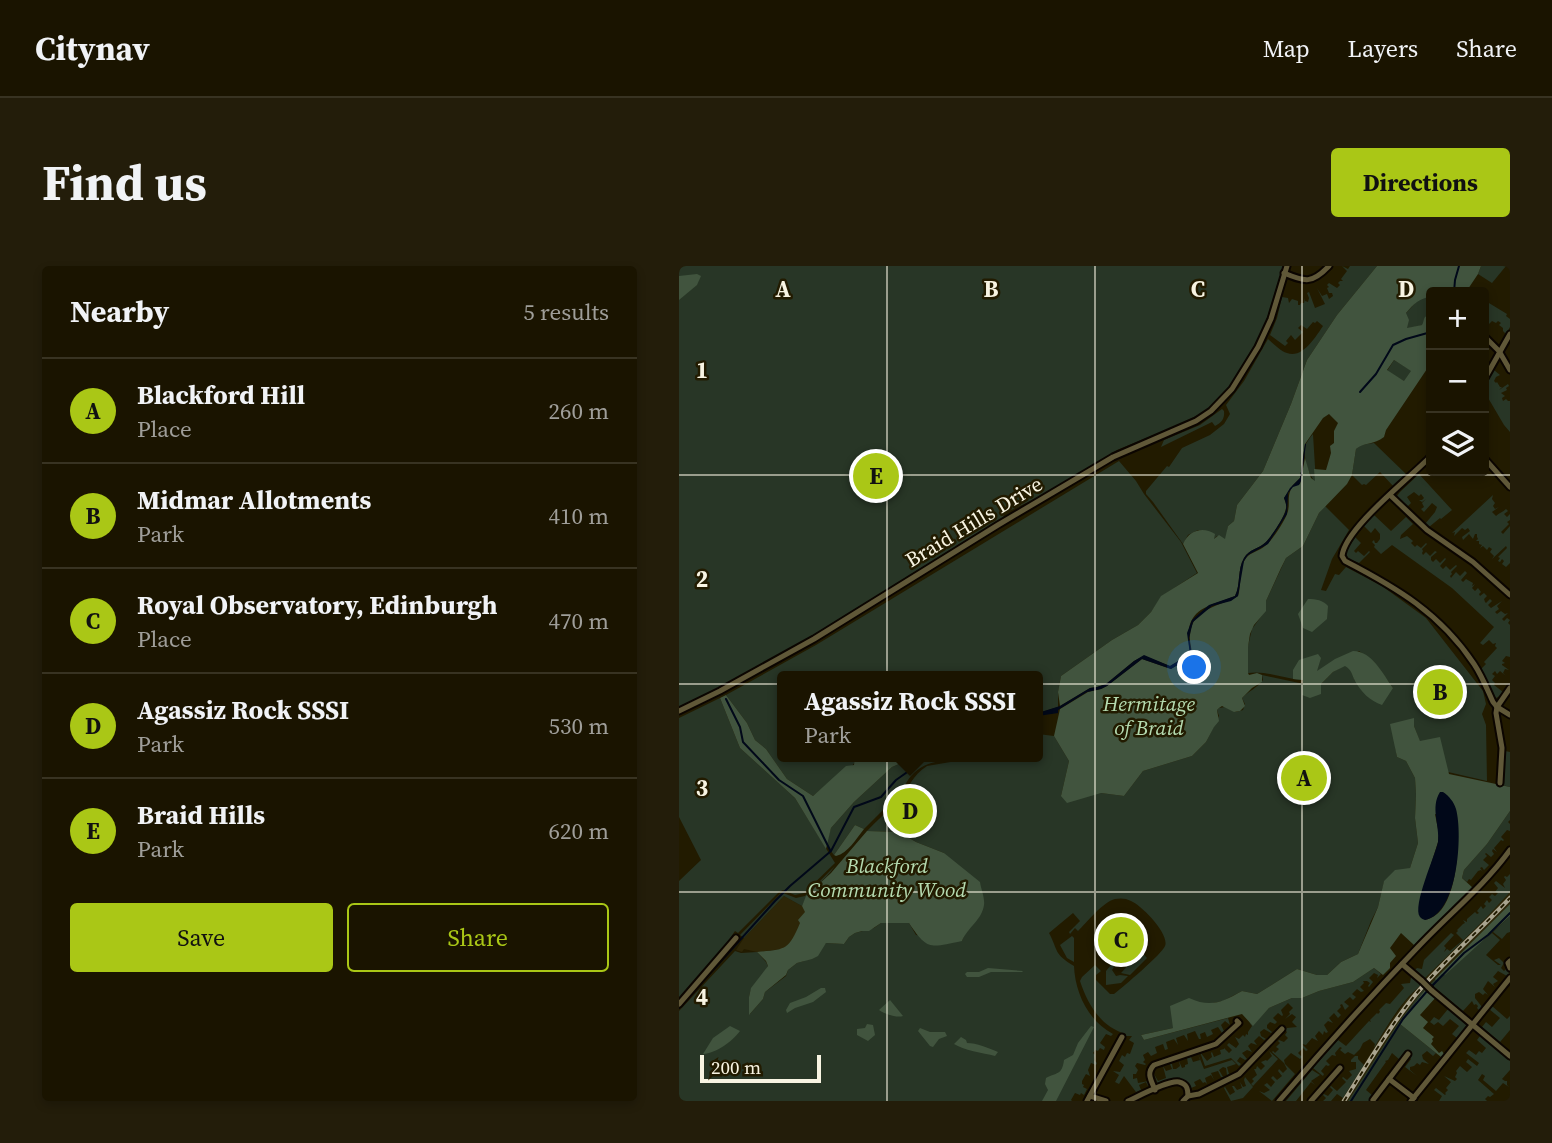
<!DOCTYPE html>
<meta charset="utf-8">
<style>
:root{--surface:#1a1400;--page:#231d0a;--text:#f1f3f6;--muted:#9f9e99;--line:#383322;--accent:#aac716}
body{margin:0;font-family:"Source Serif 4",serif;background:var(--page);color:var(--text)}
.controls{position:absolute;right:21px;top:21px;display:grid;overflow:hidden;border-radius:7px;box-shadow:0 4px 10px #0003}
.controls button{width:63px;height:63px;display:grid;place-items:center;padding:0;border:0;border-bottom:2px solid var(--line);background:var(--surface);color:var(--text);font:35px sans-serif}
.scale{position:absolute;left:21px;bottom:18px;width:121px;box-sizing:border-box;padding-left:7px;border:4px solid #f8f4e2;border-top:0;font-size:19px;line-height:24px;white-space:nowrap;color:#f8f4e2;-webkit-text-stroke:5px #221b00;paint-order:stroke}
.you{position:absolute;left:516px;top:402px;width:24px;height:24px;margin:-18px;border:5px solid #fff;border-radius:50%;background:#1a73e8;box-shadow:0 0 0 10px #1a73e833}
.badge{display:grid;place-items:center;width:46px;height:46px;border-radius:50%;background:var(--accent);color:#111;font-size:23px;font-weight:700}
.pin{position:absolute;translate:-50% -50%;border:4px solid #fff;box-shadow:0 2px 7px #0006}
.popup{position:absolute;left:98px;top:405px;width:266px;height:91px;box-sizing:border-box;display:grid;place-content:center;border-radius:7px;background:var(--surface);filter:drop-shadow(0 2px 5px #0005);font-size:23px;white-space:nowrap;color:var(--muted)}
.popup b{font-size:26px;color:var(--text)}
.popup::after{content:'';position:absolute;left:50%;top:100%;margin-left:-14px;border:14px solid transparent;border-top-color:var(--surface)}
.list{margin:0;padding:0;list-style:none}
h2{display:flex;justify-content:space-between;align-items:center;height:91px;margin:0;padding:0 28px;font-size:30px}
h2 small{font-size:23px;font-weight:400;color:var(--muted)}
.list li{display:grid;grid-template-columns:46px 1fr auto;gap:21px;align-items:center;box-sizing:border-box;height:105px;padding:0 28px;border-top:2px solid var(--line)}
.list b{display:block;font-size:26px;white-space:nowrap}
.list p{margin:0;font-size:23px;white-space:nowrap;color:var(--muted)}
.list em{font-size:23px;font-style:normal;color:var(--muted)}
.actions{display:flex;gap:14px;padding:21px 28px}
.actions a{flex:1;padding:16px 0;border:2px solid var(--accent);border-radius:7px;text-align:center;font-size:24px;color:var(--accent)}
.actions .main{background:var(--accent);color:#111}
.icon{flex:none;width:38px;height:38px;fill:none;stroke:currentColor;stroke-width:2;stroke-linecap:round;stroke-linejoin:round}
.map{position:relative;flex:none;width:831px;height:835px;overflow:hidden;border-radius:7px}
header{display:flex;align-items:center;gap:42px;box-sizing:border-box;height:98px;padding:0 35px;background:var(--surface);border-bottom:2px solid var(--line)}
header strong{font-size:33px}
nav{display:flex;gap:38px;margin-inline-start:auto;font-size:24px}
.intro{display:flex;align-items:center;justify-content:space-between;box-sizing:border-box;height:168px;padding:0 42px}
h1{margin:0;font-size:49px}
.button{padding:18px 32px;border-radius:7px;background:var(--accent);color:#111;font-size:24px;font-weight:700}
main{display:flex;gap:42px;padding:0 42px}
aside{flex:1;background:var(--surface);border-radius:7px;box-shadow:0 4px 10px #0003}
.map>svg:first-child{display:block}
.built{fill:#2d2608}
.green{fill:#283626}
.forest{fill:#41543e;fill-rule:evenodd}
.water{fill:#010819}
.lines{fill:none;stroke-linecap:round;stroke-linejoin:round}
.stream{stroke:#010819;stroke-width:2}
.minor-casing{stroke:#0b0500;stroke-width:9}
.minor{stroke:#605838;stroke-width:5}
.rail-casing{stroke:#a9a48f;stroke-width:4.5}
.rail{stroke:#221b00;stroke-width:2;stroke-dasharray:5;stroke-linecap:butt}
.minor-bridge-casing{stroke:#0b0500;stroke-width:9;stroke-linecap:butt}
.minor-bridge{stroke:#605838;stroke-width:5}
.grid{fill:none;stroke:#f8f4e2;stroke-width:2;stroke-opacity:0.55}
.labels{text-anchor:middle;stroke-width:5;stroke-linejoin:round;paint-order:stroke}
.street-label{font-size:21px;fill:#f8f4e2;stroke:#221b00}
.park-label{font-size:21px;font-style:italic;fill:#b5dbb0;stroke:#221b00}
.grid-label{font-size:23px;text-anchor:middle;font-weight:bold;fill:#f8f4e2;stroke:#221b00;stroke-width:5;stroke-linejoin:round;paint-order:stroke}
</style>
<header>
<strong>Citynav</strong>
<nav><a>Map</a><a>Layers</a><a>Share</a></nav>
</header>
<div class="intro"><h1>Find us</h1><a class="button">Directions</a></div>
<main>
<aside>
<h2>Nearby<small>5 results</small></h2>
<ul class="list">
<li><span class="badge">A</span><div><b>Blackford Hill</b><p>Place</p></div><em>260 m</em></li>
<li><span class="badge">B</span><div><b>Midmar Allotments</b><p>Park</p></div><em>410 m</em></li>
<li><span class="badge">C</span><div><b>Royal Observatory, Edinburgh</b><p>Place</p></div><em>470 m</em></li>
<li><span class="badge">D</span><div><b>Agassiz Rock SSSI</b><p>Park</p></div><em>530 m</em></li>
<li><span class="badge">E</span><div><b>Braid Hills</b><p>Park</p></div><em>620 m</em></li>
</ul>
<div class="actions"><a class="main">Save</a><a>Share</a></div>
</aside>
<div class="map">
<svg width="831" height="835" viewBox="0 0 831 835">
<rect width="100%" height="100%" fill="#221b00"/>
<!-- built -->
<g class="built">
<path d="M 831,626 L 831,638 L 748,721 L 671,835 L 662,835 L 705,766 L 727,734 L 742,719 L 741,717 L 806,653 Z"/>
<path d="M 105,630 L 123,640 L 127,646 L 113,677 L 103,683 L 78,686 L 65,683 L 63,686 L 57,684 L 65,672 Z"/>
</g>
<!-- green -->
<g class="green">
<path d="M 0,0 L 604,0 L 587,55 L 579,73 L 550,121 L 528,144 L 504,157 L 438,184 L 370,226 L 326,247 L 324,251 L 123,376 L 39,422 L 0,441 Z"/>
<path d="M 663,0 L 669,3 L 671,0 L 698,0 L 658,49 L 628,94 L 612,138 L 584,205 L 558,239 L 555,255 L 549,260 L 547,274 L 538,270 L 535,273 L 526,265 L 519,264 L 509,269 L 504,278 L 474,236 L 467,228 L 467,225 L 488,200 L 490,201 L 503,182 L 531,169 L 545,158 L 551,148 L 547,139 L 565,115 L 589,73 C 594,77 601,85 608,87 C 624,93 637,70 644,60 L 638,55 L 636,57 L 634,56 L 628,63 L 622,59 L 619,62 L 624,66 L 616,74 L 612,69 L 607,75 L 609,77 L 606,80 L 591,69 L 598,52 L 603,31 L 609,32 L 610,37 L 613,33 L 619,35 L 619,39 L 621,39 L 622,37 L 625,37 L 626,32 L 626,35 L 629,36 L 630,32 L 628,27 L 630,26 L 636,42 L 646,38 L 638,22 L 643,30 L 648,28 L 650,33 L 654,30 L 653,27 L 650,27 L 648,22 L 650,21 L 648,19 L 650,17 L 658,22 L 661,19 L 659,17 L 661,15 L 664,15 L 662,13 L 668,5 Z"/>
<path d="M 802,0 L 827,0 L 813,17 L 799,8 Z"/>
<path d="M 745,31 L 752,31 C 752,43 749,48 744,59 L 727,63 L 727,47 L 738,35 Z"/>
<path d="M 805,34 L 828,48 L 827,50 L 831,53 L 831,61 L 827,68 L 824,65 L 824,62 L 820,59 L 822,57 L 819,55 L 817,57 L 813,55 L 809,59 L 810,53 L 806,53 L 805,55 Z"/>
<path d="M 715,94 L 733,105 L 726,116 L 708,105 Z"/>
<path d="M 815,104 L 821,109 L 817,111 L 815,115 L 817,117 L 818,116 L 821,121 L 823,121 L 820,124 L 829,118 L 830,120 L 827,122 L 828,124 L 822,127 L 826,130 L 823,132 L 824,135 L 827,133 L 829,135 L 831,135 L 831,166 L 825,159 L 805,125 L 808,123 L 805,121 Z"/>
<path d="M 543,143 L 545,145 C 546,153 542,157 536,160 L 533,156 L 482,181 L 485,174 L 521,159 Z"/>
<path d="M 634,168 L 637,217 C 629,208 623,189 627,178 C 627,177 633,169 634,168 Z"/>
<path d="M 695,177 L 728,209 L 715,221 L 701,206 L 687,219 L 685,218 L 683,219 L 673,209 L 677,183 L 681,179 Z"/>
<path d="M 440,195 L 457,215 L 465,228 L 502,276 L 518,307 L 483,330 L 472,346 L 459,359 L 433,374 L 382,410 L 379,426 L 379,441 L 359,447 L 359,410 L 103,410 L 103,491 L 176,491 L 176,496 L 173,500 L 169,500 L 134,530 L 108,513 L 87,483 L 76,474 L 68,457 L 47,429 L 137,379 Z"/>
<path d="M 740,208 L 773,244 L 762,253 L 761,252 L 750,261 L 746,258 L 756,246 L 758,241 L 753,237 L 745,246 L 742,243 L 745,241 L 743,237 L 747,233 L 743,236 L 740,234 L 743,234 L 745,232 L 742,228 L 740,230 L 735,226 L 728,231 L 732,237 L 728,241 L 718,230 L 721,226 Z"/>
<path d="M 814,229 L 813,233 L 816,237 L 814,240 L 816,243 L 820,241 L 813,246 L 817,250 C 820,247 824,246 827,243 L 829,245 L 825,248 L 828,251 L 831,248 L 831,254 L 828,256 L 830,258 L 822,266 L 824,268 L 831,260 L 831,297 L 827,301 L 823,298 L 825,295 L 823,293 L 821,296 L 819,295 L 821,292 L 819,291 L 828,282 L 827,280 L 813,293 L 815,290 L 811,286 L 813,283 L 810,281 L 808,284 L 804,280 L 801,282 L 803,279 L 800,278 L 800,275 L 797,275 L 799,273 L 798,271 L 798,268 L 796,268 L 794,273 L 790,268 L 784,274 L 783,271 L 791,265 L 789,262 L 786,264 L 783,262 L 775,270 L 776,266 L 773,267 Z"/>
<path d="M 646,240 L 670,264 L 653,293 L 642,324 L 647,325 L 656,308 L 660,309 L 667,301 L 703,320 L 747,352 L 804,425 L 807,438 L 803,448 L 807,459 L 808,515 L 769,506 L 741,476 L 735,460 L 716,479 L 718,491 L 727,495 L 736,512 L 737,528 L 736,552 L 739,577 L 731,602 L 705,616 L 699,641 L 692,655 L 679,688 L 662,696 L 648,709 L 638,709 L 618,703 L 578,728 L 563,725 L 544,735 L 524,739 L 494,762 L 462,769 L 465,774 L 549,752 L 551,759 L 546,755 L 542,759 L 545,765 L 543,767 L 539,761 L 532,764 L 534,768 L 528,771 L 526,766 L 521,768 L 522,773 L 520,773 L 516,765 L 508,768 L 509,775 L 505,769 L 497,772 L 499,779 L 495,773 L 487,776 L 489,783 L 486,784 L 484,778 L 476,781 L 478,787 L 472,790 L 469,786 L 464,789 L 466,794 L 464,796 L 467,798 L 466,799 L 458,797 L 456,800 L 459,804 L 457,808 L 454,808 L 454,813 L 458,812 L 459,817 L 470,815 L 471,819 L 469,820 L 467,816 L 460,819 L 462,824 L 457,826 L 445,810 L 440,818 L 436,816 L 440,809 L 434,805 L 441,806 L 445,799 L 440,795 L 443,789 L 446,791 L 448,787 L 451,788 L 455,777 L 450,774 L 453,770 L 447,770 L 447,768 C 422,761 409,739 401,715 L 403,711 L 416,699 L 422,705 L 417,709 L 417,714 L 431,728 L 435,728 C 444,721 483,688 486,680 C 491,668 462,639 452,635 C 447,632 441,632 436,633 C 424,636 408,656 399,665 L 396,662 L 391,668 L 390,666 L 401,655 L 394,647 L 370,667 C 380,686 374,687 395,700 C 396,726 409,755 434,768 L 432,770 L 427,768 L 421,777 L 426,781 L 425,784 L 421,782 L 419,785 L 416,784 L 414,787 L 416,789 L 415,794 L 418,797 L 417,799 L 412,797 L 409,804 L 411,810 L 407,808 L 403,815 L 403,818 L 405,819 L 404,821 L 408,823 L 405,829 L 402,827 L 401,829 L 396,827 L 392,834 L 393,835 L 0,835 L 0,745 L 56,685 L 62,687 L 78,686 L 87,696 L 89,700 C 77,723 67,716 71,748 L 84,733 L 86,726 L 107,710 L 109,704 L 118,697 L 125,695 L 147,677 L 165,678 L 170,671 L 176,667 L 195,662 L 202,657 L 230,657 L 237,669 L 283,675 L 286,666 L 300,651 L 265,587 L 237,576 L 220,566 L 188,565 C 197,555 208,546 218,536 C 229,524 233,509 248,500 L 301,491 L 359,491 L 359,468 L 375,470 L 390,495 L 382,530 L 422,527 L 445,530 L 464,505 L 513,490 L 527,476 L 540,450 L 538,444 L 540,442 L 546,441 L 557,446 L 564,444 L 566,438 L 563,432 C 570,425 578,422 584,414 L 583,409 L 625,418 L 642,418 L 654,406 L 666,399 L 672,403 L 676,415 L 714,422 L 695,396 L 680,385 L 624,414 C 606,413 587,404 569,407 L 569,380 L 573,363 L 586,345 L 587,335 L 607,292 L 624,280 L 640,247 Z"/>
<path d="M 695,249 L 712,265 L 727,251 L 734,258 L 722,269 L 721,273 L 728,270 L 734,275 L 732,277 L 736,281 L 738,279 L 742,282 L 747,277 L 748,278 L 743,283 L 744,285 L 743,287 L 744,289 L 747,286 L 751,290 L 756,285 L 758,286 L 752,291 L 752,294 L 754,296 L 757,293 L 761,297 L 766,292 L 767,293 L 761,300 L 764,303 L 767,300 L 771,304 L 777,299 L 778,300 L 772,306 L 773,308 L 771,310 L 772,312 L 777,306 L 781,310 L 786,305 L 788,307 L 782,314 L 784,316 L 787,313 L 794,317 L 793,320 L 796,318 L 793,322 L 796,325 L 799,322 L 802,326 L 800,328 L 801,330 L 805,327 L 808,330 L 805,333 L 806,336 L 807,337 L 811,333 L 813,335 L 809,339 L 812,342 L 823,335 L 818,340 L 820,343 L 816,346 L 818,348 L 822,345 L 826,348 L 829,347 L 823,353 L 825,355 L 828,352 L 831,354 L 829,357 L 831,359 L 831,391 L 827,390 L 823,395 L 826,397 L 823,398 L 823,399 L 830,404 L 826,403 L 824,407 L 827,410 L 821,405 L 818,408 L 816,405 L 813,408 L 816,410 L 813,414 L 816,417 L 815,419 L 824,426 L 819,431 L 817,432 L 815,430 L 802,403 L 807,398 L 805,396 L 818,382 L 816,380 L 817,377 L 814,378 L 810,374 L 804,379 L 801,377 L 815,361 L 773,322 L 713,279 L 702,288 L 695,281 L 696,279 L 693,276 L 695,274 L 696,277 L 698,277 L 701,273 L 701,268 L 696,262 L 692,267 L 685,260 Z"/>
<path d="M 676,271 L 682,277 L 675,285 L 677,287 L 679,285 L 685,290 L 690,285 L 691,286 L 680,297 L 670,293 L 667,289 L 667,286 Z"/>
<path d="M 41,432 L 61,482 L 116,532 L 156,597 L 125,627 L 116,629 L 104,624 L 100,626 L 59,667 L 56,665 L 36,694 L 0,734 L 0,615 L 22,594 L 0,551 L 0,452 Z"/>
<path d="M 826,485 L 831,486 L 831,521 L 823,519 Z"/>
<path d="M 236,491 L 286,491 C 262,496 244,493 229,514 C 224,522 220,531 212,537 L 209,537 L 207,541 L 185,563 L 176,559 L 155,589 L 147,579 L 152,562 L 175,536 L 213,501 Z"/>
<path d="M 831,545 L 831,554 L 829,556 L 831,558 L 831,565 L 828,564 L 822,571 L 825,574 L 824,575 L 822,574 L 815,582 L 818,586 L 814,583 L 813,585 L 815,588 L 812,591 L 807,587 L 806,588 L 808,590 L 804,594 L 810,599 L 805,604 L 803,601 L 801,602 L 804,606 L 802,604 L 799,605 L 792,614 L 790,613 L 788,616 L 783,612 L 785,604 L 808,578 Z"/>
<path d="M 156,600 C 146,615 130,624 123,640 L 105,630 L 65,672 L 61,669 L 101,628 L 104,627 L 117,632 L 126,630 Z"/>
<path d="M 831,608 L 831,626 L 806,653 L 745,713 L 736,704 L 738,702 L 743,703 L 745,694 L 772,667 L 775,669 L 765,680 L 767,682 L 765,686 L 768,683 L 771,685 L 784,674 L 777,667 L 779,665 L 778,664 L 784,658 L 786,657 L 784,654 L 788,656 L 788,653 L 796,646 L 798,648 L 800,647 L 798,645 L 802,640 L 804,643 L 807,640 L 805,638 L 808,634 L 810,637 L 813,634 L 810,631 L 813,628 L 816,630 L 819,627 L 816,626 L 819,622 L 815,617 L 817,615 L 826,622 L 824,618 L 827,614 L 825,611 L 826,610 L 828,611 Z"/>
<path d="M 831,650 L 831,666 L 828,667 L 823,673 L 814,666 Z"/>
<path d="M 457,657 L 463,663 L 455,671 L 458,678 L 453,682 L 447,683 L 440,677 L 440,672 Z"/>
<path d="M 813,667 L 821,674 L 807,689 L 819,699 L 822,699 L 815,694 L 820,692 L 825,697 L 822,702 L 825,705 L 828,702 L 830,708 L 828,710 L 819,705 L 814,711 L 819,715 L 814,718 L 816,721 L 809,715 L 804,723 L 809,729 L 806,727 L 804,729 L 800,726 L 796,728 L 796,732 L 803,741 L 800,744 L 798,742 L 799,740 L 797,738 L 795,739 L 793,735 L 784,745 L 751,718 L 763,707 L 766,709 L 785,690 Z"/>
<path d="M 393,670 L 395,672 L 395,696 L 388,692 L 381,679 Z"/>
<path d="M 462,685 L 468,692 L 451,709 L 442,707 Z"/>
<path d="M 437,698 L 433,704 L 437,710 L 441,709 L 449,710 L 442,717 L 427,719 L 427,705 L 432,699 Z"/>
<path d="M 695,702 L 702,708 L 698,712 L 699,709 L 695,707 L 690,712 L 694,716 L 690,721 L 689,720 L 691,717 L 688,715 L 684,715 L 685,717 L 681,721 L 685,725 L 682,726 L 678,723 L 673,728 L 677,731 L 674,734 L 671,731 L 665,736 L 670,740 L 666,744 L 663,738 L 661,739 L 662,741 L 658,745 L 662,749 L 659,752 L 655,747 L 650,752 L 654,757 L 649,755 L 645,759 L 649,766 L 647,767 L 645,765 L 644,769 L 640,765 L 636,770 L 639,775 L 633,772 L 627,779 L 623,778 L 629,784 L 627,785 L 624,782 L 619,787 L 623,791 L 621,793 L 612,787 L 605,794 L 606,798 L 616,808 L 593,835 L 580,825 L 585,827 L 591,824 L 585,819 L 588,817 L 592,821 L 596,816 L 592,812 L 594,810 L 598,814 L 603,810 L 599,805 L 600,803 L 604,807 L 608,803 L 605,797 L 593,786 L 594,785 L 596,787 L 600,783 L 597,781 L 601,777 L 599,775 L 600,774 L 605,776 L 609,772 L 606,769 L 608,766 L 606,764 L 608,762 L 618,761 L 613,756 L 617,751 L 613,748 L 606,753 L 611,748 L 610,746 L 614,742 L 609,737 L 602,744 L 604,749 L 603,750 L 599,747 L 594,752 L 598,756 L 596,758 L 591,756 L 588,759 L 588,762 L 593,766 L 592,767 L 585,763 L 581,766 L 582,770 L 587,773 L 585,774 L 580,770 L 575,775 L 578,779 L 572,777 L 569,780 L 573,786 L 568,784 L 563,787 L 568,793 L 566,794 L 561,791 L 558,795 L 562,798 L 560,800 L 552,792 L 526,800 L 521,786 L 528,795 L 533,791 L 532,787 L 533,786 L 535,791 L 542,788 L 541,784 L 545,783 L 545,782 L 550,787 L 553,784 L 548,779 L 550,777 L 557,782 L 560,778 L 556,771 L 560,773 L 564,769 L 566,771 L 567,768 L 569,769 L 569,766 L 573,760 L 570,756 L 574,759 L 590,742 L 613,732 L 623,732 L 640,725 L 674,716 Z"/>
<path d="M 732,711 L 742,719 C 722,735 708,760 695,782 L 696,778 L 691,773 L 684,777 L 681,783 L 675,789 L 669,786 L 666,788 L 661,784 L 663,782 L 661,781 L 656,787 L 657,790 L 653,789 L 647,795 L 651,799 L 649,800 L 647,799 L 642,805 L 645,808 L 644,810 L 634,802 L 659,774 L 667,780 L 690,755 L 692,756 L 691,754 L 698,747 L 699,748 L 701,746 L 700,744 L 707,737 L 711,738 L 725,722 L 722,718 L 731,717 Z"/>
<path d="M 747,720 L 743,728 L 721,758 L 757,787 L 754,790 L 748,785 L 743,789 L 744,793 L 750,798 L 743,796 L 741,799 L 738,797 L 735,800 L 731,801 L 731,804 L 738,810 L 726,801 L 732,793 L 729,790 L 731,787 L 727,786 L 721,794 L 713,787 L 709,794 L 706,795 L 707,796 L 687,824 L 693,829 L 690,833 L 693,835 L 669,835 L 719,757 Z"/>
<path d="M 813,740 L 828,753 L 831,750 L 831,764 L 821,776 L 803,761 L 807,756 L 813,761 L 821,752 L 810,743 Z"/>
<path d="M 769,743 L 789,760 L 778,772 L 773,768 L 780,760 L 771,753 L 764,760 L 759,756 L 755,759 L 751,756 L 755,751 L 760,754 Z"/>
<path d="M 801,770 L 831,795 L 831,804 L 823,813 L 826,815 L 828,815 L 828,819 L 830,821 L 824,817 L 817,825 L 804,814 L 806,810 L 803,808 L 799,814 L 815,828 L 811,831 L 809,830 L 806,833 L 808,835 L 760,835 L 763,830 L 755,824 L 757,822 L 766,829 L 767,828 L 766,827 L 769,824 L 767,822 L 772,816 L 765,810 L 776,815 L 778,813 L 776,811 L 778,807 L 777,805 L 781,800 L 788,806 L 793,801 L 787,796 L 789,793 L 798,800 L 800,797 L 787,787 L 790,784 L 797,789 L 800,785 L 803,787 L 807,782 L 798,774 Z"/>
<path d="M 590,785 L 599,793 L 574,820 L 569,815 L 572,818 L 575,815 L 573,813 L 578,809 L 575,803 L 577,803 L 578,800 L 582,804 L 586,800 L 582,796 L 587,794 L 588,795 L 593,790 Z"/>
<path d="M 519,788 L 525,803 L 553,794 L 557,798 L 548,801 L 550,808 L 548,809 L 547,802 L 544,801 L 540,804 L 544,811 L 542,811 L 539,805 L 532,807 L 535,814 L 532,809 L 526,812 L 528,818 L 526,816 L 524,817 L 521,813 L 515,816 L 517,820 L 512,822 C 502,810 492,814 479,818 L 475,808 L 479,815 L 487,812 L 484,800 L 487,805 L 493,803 L 491,798 L 493,798 L 494,803 L 497,803 L 501,800 L 500,795 L 503,802 L 506,801 L 506,799 L 509,798 L 508,792 L 512,791 L 514,796 L 521,794 Z"/>
<path d="M 676,790 L 679,790 L 679,793 L 685,799 L 664,832 L 658,828 L 652,835 L 644,835 L 647,832 L 644,829 L 645,828 L 649,830 L 654,824 L 651,821 L 652,820 L 658,825 L 667,816 L 663,812 L 664,811 L 668,814 L 673,809 L 670,805 L 677,803 L 677,796 L 672,796 L 672,794 Z"/>
<path d="M 633,804 L 641,809 L 632,815 L 636,819 L 632,816 L 617,835 L 607,835 Z"/>
<path d="M 566,811 L 574,821 L 564,832 L 552,835 L 545,822 L 546,821 L 551,829 L 556,826 L 553,820 L 555,820 L 558,824 L 563,822 L 561,816 L 564,821 L 567,820 L 565,814 Z"/>
</g>
<!-- forest -->
<g class="forest">
<path d="M 698,0 L 802,0 L 799,8 L 787,26 L 752,26 L 752,31 C 740,32 735,38 727,47 L 730,54 L 728,62 L 743,59 C 746,54 743,51 750,49 L 752,40 L 752,97 L 707,164 L 705,171 C 695,179 685,176 677,183 L 673,209 L 668,218 L 640,247 L 624,280 L 607,292 L 602,302 L 587,335 L 587,345 L 575,359 L 571,368 L 569,381 L 569,407 L 570,409 L 578,407 L 583,409 L 583,416 L 573,422 L 563,432 L 566,440 L 561,445 L 555,446 L 543,440 L 540,442 L 538,444 L 540,455 L 535,461 L 527,476 L 513,490 L 464,505 L 445,530 L 422,527 L 388,537 L 382,530 L 390,495 L 375,470 L 381,443 L 409,426 L 422,423 L 428,420 L 463,393 L 492,403 L 512,391 C 514,383 510,377 511,369 C 513,341 541,341 559,330 C 563,318 559,303 567,292 C 572,286 580,285 586,280 C 593,275 605,256 608,248 C 612,238 607,232 613,221 L 605,232 C 606,235 608,239 607,242 C 606,250 593,270 587,276 C 580,283 570,283 565,292 C 558,304 562,318 556,330 C 549,333 542,335 534,338 C 507,348 508,364 511,388 L 491,400 L 465,390 L 455,395 L 427,418 L 418,421 L 411,422 L 381,440 L 379,426 L 382,410 L 433,374 L 459,359 L 472,346 L 482,330 L 519,307 L 504,278 C 510,264 524,260 536,268 L 535,273 L 540,269 L 546,273 L 549,260 L 555,255 L 558,239 L 584,205 L 612,138 L 628,94 L 658,49 ZM 715,94 L 732,105 L 725,115 L 708,104 ZM 650,148 L 659,157 L 655,165 L 655,177 L 651,180 L 652,187 L 647,204 L 635,203 L 636,215 L 632,212 L 626,192 L 621,218 L 613,220 L 621,212 L 626,178 L 644,152 Z"/>
<path d="M 18,8 L 22,10 L 18,19 L 0,34 L 0,10 Z"/>
<path d="M 629,333 C 637,333 644,334 649,340 L 648,353 L 633,366 L 624,362 L 619,348 Z"/>
<path d="M 674,385 C 693,385 704,408 714,422 L 703,439 C 691,435 682,426 676,415 C 672,407 673,404 666,400 L 654,406 L 642,418 L 642,428 L 631,432 L 623,429 L 624,414 L 614,413 L 614,404 L 620,394 L 639,388 L 642,392 L 638,405 L 656,393 Z"/>
<path d="M 47,429 L 68,457 L 76,474 L 87,483 L 108,513 L 134,530 L 167,500 L 175,499 L 176,491 L 236,491 L 213,501 L 175,536 L 152,562 L 147,583 L 116,532 L 61,482 L 41,432 Z"/>
<path d="M 735,452 L 735,460 L 741,475 L 761,471 L 770,508 L 831,521 L 831,545 L 808,578 L 785,604 L 783,612 L 794,622 L 735,679 L 722,667 L 711,682 L 717,690 L 711,697 L 711,702 L 704,709 L 695,702 L 674,716 L 640,725 L 623,732 L 613,732 L 590,742 L 574,760 L 563,748 L 465,774 L 462,769 L 494,762 L 491,740 L 510,732 C 532,742 543,736 563,725 L 578,728 L 618,703 L 638,709 L 648,709 L 662,696 L 679,688 L 699,641 L 705,615 L 716,604 L 731,602 L 739,577 L 736,552 L 737,528 L 736,512 L 727,495 L 718,491 L 711,458 ZM 756,548 L 778,556 C 780,581 779,648 746,654 L 741,633 L 759,576 L 760,568 Z"/>
<path d="M 176,559 L 185,563 C 177,573 169,587 157,590 L 155,589 Z"/>
<path d="M 188,565 L 220,566 L 237,576 L 265,587 L 301,616 C 302,623 306,632 305,639 C 303,654 288,662 283,675 C 252,681 249,686 230,657 L 202,657 L 190,665 L 183,665 L 176,667 L 170,671 L 165,678 L 147,677 L 139,690 L 133,693 L 118,697 L 109,704 L 107,709 L 86,726 L 84,733 L 70,749 L 70,731 L 72,722 L 89,700 L 87,695 L 78,686 C 107,683 109,685 121,657 L 119,654 L 126,646 L 123,640 L 127,630 L 152,607 Z"/>
<path d="M 831,638 L 831,650 L 766,709 L 763,708 L 757,714 L 756,713 Z"/>
<path d="M 309,702 L 344,705 L 343,706 L 312,706 L 300,711 L 288,711 L 286,708 L 288,706 L 300,706 Z"/>
<path d="M 748,721 L 758,730 L 741,749 L 749,756 L 744,762 L 755,771 L 753,773 L 754,775 L 752,778 L 760,787 L 763,785 L 765,788 L 762,791 L 721,758 Z"/>
<path d="M 142,722 L 146,722 L 147,726 L 134,736 L 116,742 L 108,747 L 107,744 L 111,737 L 127,731 Z"/>
<path d="M 211,734 L 224,750 C 217,752 206,748 200,744 Z"/>
<path d="M 188,758 L 194,759 L 196,769 L 189,775 L 178,769 L 178,763 L 186,762 Z"/>
<path d="M 51,760 L 61,765 C 53,776 37,787 24,788 L 34,772 Z"/>
<path d="M 412,760 L 415,761 L 377,835 L 363,835 L 369,824 L 366,818 L 367,812 C 377,806 383,810 385,794 L 394,789 L 399,777 Z"/>
<path d="M 241,762 L 251,766 L 266,766 L 268,770 L 260,773 L 254,781 L 251,780 L 239,765 Z"/>
<path d="M 282,771 L 287,774 L 288,777 C 297,777 310,782 319,786 L 316,790 C 304,787 284,784 275,778 Z"/>
</g>
<!-- water -->
<g class="water">
<path d="M 626,178 L 627,178 L 622,215 L 620,219 L 614,221 L 609,227 L 608,248 L 589,278 L 569,289 L 565,295 L 559,330 L 552,335 L 533,340 L 514,356 L 510,372 L 513,390 L 492,403 L 463,393 L 428,420 L 422,423 L 408,426 L 379,444 L 379,447 L 359,450 L 359,447 L 381,440 L 411,422 L 418,421 L 427,418 L 455,395 L 465,389 L 491,400 L 511,388 L 508,367 L 513,354 L 530,339 L 556,330 C 562,318 558,304 565,292 C 570,283 580,283 587,276 C 592,271 607,249 607,243 C 608,240 606,234 605,232 L 611,222 L 621,212 Z"/>
<path d="M 761,526 L 764,526 C 770,530 775,536 777,543 C 784,569 779,648 746,654 C 744,653 743,653 741,651 C 733,640 756,590 759,576 C 761,559 751,542 761,526 Z"/>
</g>
<g class="lines">
<!-- stream -->
<g class="stream">
<path d="M 775,26 L 776,14 L 780,0"/>
<path d="M 681,126 L 697,108 L 714,79 L 727,73 L 752,66"/>
<path d="M 47,433 L 61,461 L 64,476 L 100,514 L 124,530 L 151,584"/>
<path d="M 753,720 L 785,687 L 809,669 L 831,647"/>
<path d="M 0,742 L 96,635 L 111,620 L 152,585 L 175,541 L 202,531 L 217,514 L 234,502 L 246,491"/>
<path d="M 672,835 L 724,753 L 749,724"/>
</g>
<!-- minor casing -->
<g class="minor-casing">
<g id="minor">
<path d="M 605,7 C 626,16 633,18 650,0"/>
<path d="M 805,70 L 820,85 L 831,104"/>
<path d="M 805,114 L 831,68"/>
<path d="M 752,190 C 731,212 666,262 663,290 L 666,295 C 718,322 761,347 795,398 C 803,410 808,423 814,436 L 818,441 L 817,447 L 823,482 L 821,517"/>
<path d="M 805,192 L 831,221"/>
<path d="M 711,229 L 748,264 L 794,296 L 831,329"/>
<path d="M 818,441 L 831,422"/>
<path d="M 818,441 L 831,449"/>
<path d="M 0,445 L 41,425 L 135,373 L 319,259 L 434,191 L 517,155 L 532,145 L 553,123 L 579,81 L 592,53 L 608,0"/>
<path d="M 831,695 L 829,697 L 831,702"/>
<path d="M 723,698 L 743,715"/>
<path d="M 752,724 L 831,790"/>
<path d="M 0,738 L 57,672"/>
<path d="M 710,813 L 735,832"/>
<path d="M 476,824 C 472,814 467,807 475,799 L 537,778 L 560,757 L 558,755"/>
<path d="M 411,830 L 427,835"/>
<path d="M 509,830 L 520,828 L 560,808 L 603,763"/>
<path d="M 694,834 L 729,788"/>
<path d="M 408,835 L 443,771"/>
<path d="M 449,835 C 460,830 490,814 500,816 C 508,818 509,823 509,830 L 504,835"/>
<path d="M 600,835 C 645,782 691,731 739,681 C 770,648 805,620 831,584"/>
<path d="M 632,835 L 661,802"/>
<path d="M 732,835 L 831,712"/>
</g>
</g>
<!-- minor -->
<use href="#minor" class="minor"/>
<!-- rail casing -->
<g class="rail-casing">
<path id="rail" d="M 665,835 C 688,799 710,761 737,728 C 766,694 800,665 831,632"/>
</g>
<!-- rail -->
<use href="#rail" class="rail"/>
<!-- minor-bridge casing -->
<g class="minor-bridge-casing">
<path id="minor-bridge" d="M 743,715 L 752,724"/>
</g>
<!-- minor-bridge -->
<use href="#minor-bridge" class="minor-bridge"/>
</g>
<!-- grid -->
<path class="grid" d="M 208,0 L 208,835M 416,0 L 416,835M 623,0 L 623,835M 0,209 L 831,209M 0,418 L 831,418M 0,626 L 831,626"/>
<g class="labels">
<!-- street labels -->
<g class="street-label">
<text transform="translate(295 256) rotate(-31)" y="7">Braid Hills Drive</text>
</g>
<!-- park labels -->
<g class="park-label">
<text x="470" y="445">Hermitage<tspan x="470" dy="24">of Braid</tspan></text>
<text x="208" y="607">Blackford<tspan x="208" dy="24">Community Wood</tspan></text>
</g>
</g>
<g class="grid-label">
<text x="104" y="31">A</text>
<text x="312" y="31">B</text>
<text x="519" y="31">C</text>
<text x="727" y="31">D</text>
<text x="23" y="112">1</text>
<text x="23" y="321">2</text>
<text x="23" y="530">3</text>
<text x="23" y="739">4</text>
</g>
</svg>
<div class="controls">
<button>+</button>
<button>−</button>
<button><svg class="icon" aria-label="layers" viewBox="0 0 24 24"><path d="M12 4l9 5-9 5-9-5zM3 14l9 5 9-5"/></svg></button>
</div>
<div class="scale">200 m</div>
<div class="you"></div>
<div class="pin badge" style="left:625px;top:512px">A</div>
<div class="pin badge" style="left:761px;top:426px">B</div>
<div class="pin badge" style="left:442px;top:674px">C</div>
<div class="pin badge" style="left:231px;top:545px">D</div>
<div class="popup"><b>Agassiz Rock SSSI</b>Park</div>
<div class="pin badge" style="left:197px;top:210px">E</div>
</div>
</main>
